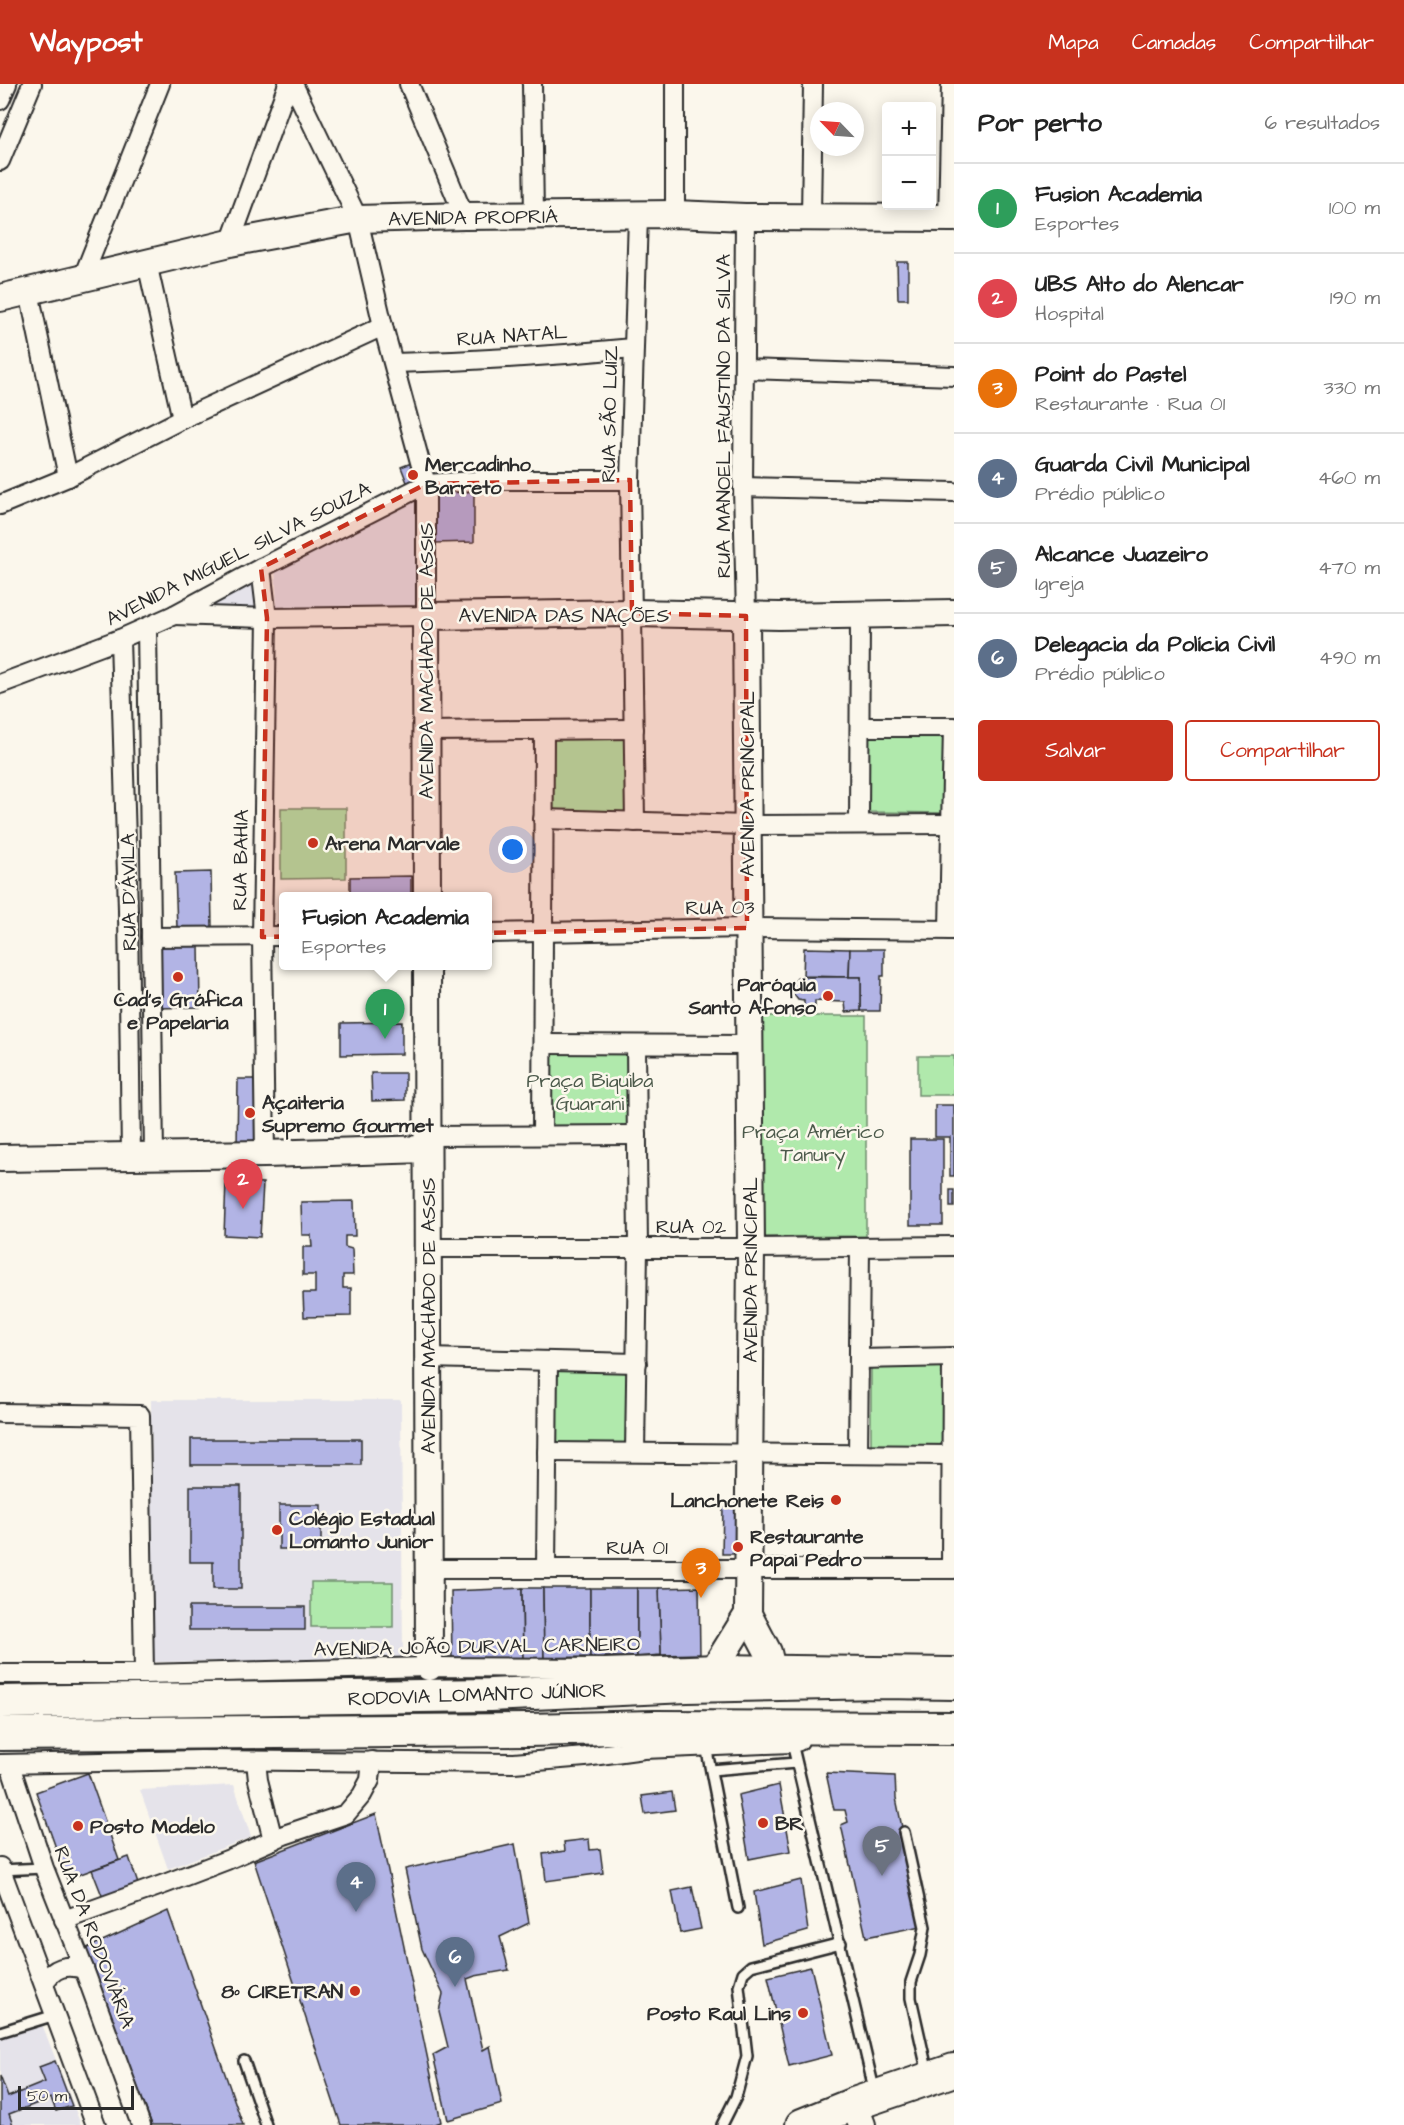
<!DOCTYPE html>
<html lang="pt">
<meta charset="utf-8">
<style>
:root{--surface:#fff;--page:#f6f6f6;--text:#222;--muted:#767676;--line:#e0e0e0;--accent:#c8321e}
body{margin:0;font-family:"Architects Daughter",sans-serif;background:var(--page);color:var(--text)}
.controls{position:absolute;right:18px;top:18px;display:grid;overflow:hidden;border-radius:6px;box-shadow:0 3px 15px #0003}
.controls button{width:54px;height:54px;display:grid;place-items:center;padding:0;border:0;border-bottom:2px solid var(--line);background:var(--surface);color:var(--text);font:30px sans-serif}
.compass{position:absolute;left:810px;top:18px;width:54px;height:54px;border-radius:50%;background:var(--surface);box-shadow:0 3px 15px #0003;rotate:295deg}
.scale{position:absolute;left:18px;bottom:15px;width:116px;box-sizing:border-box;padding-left:6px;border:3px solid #2b2b2b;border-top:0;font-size:16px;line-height:21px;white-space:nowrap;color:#2b2b2b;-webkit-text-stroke:4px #fbf7ec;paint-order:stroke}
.you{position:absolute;left:513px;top:766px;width:21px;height:21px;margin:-15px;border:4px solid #fff;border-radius:50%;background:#1a73e8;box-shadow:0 0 0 9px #1a73e833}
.badge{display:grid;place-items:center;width:39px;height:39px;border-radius:50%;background:var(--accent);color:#fff;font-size:20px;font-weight:700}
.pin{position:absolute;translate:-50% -50px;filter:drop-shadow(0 2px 3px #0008)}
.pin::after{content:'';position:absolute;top:32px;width:21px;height:18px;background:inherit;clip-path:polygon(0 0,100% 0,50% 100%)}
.popup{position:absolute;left:279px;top:808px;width:213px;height:78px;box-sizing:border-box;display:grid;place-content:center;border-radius:6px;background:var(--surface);filter:drop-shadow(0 2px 4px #0005);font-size:20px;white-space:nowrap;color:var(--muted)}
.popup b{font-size:22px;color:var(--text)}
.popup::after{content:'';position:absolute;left:50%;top:100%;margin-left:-12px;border:12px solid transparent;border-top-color:var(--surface)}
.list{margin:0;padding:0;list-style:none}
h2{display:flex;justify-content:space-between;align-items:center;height:78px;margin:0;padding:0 24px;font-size:26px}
h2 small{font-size:20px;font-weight:400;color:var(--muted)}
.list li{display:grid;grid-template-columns:39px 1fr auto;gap:18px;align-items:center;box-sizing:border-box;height:90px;padding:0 24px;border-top:2px solid var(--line)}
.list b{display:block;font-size:22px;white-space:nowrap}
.list p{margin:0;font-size:20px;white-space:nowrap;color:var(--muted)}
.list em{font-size:20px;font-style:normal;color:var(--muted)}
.actions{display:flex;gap:12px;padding:18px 24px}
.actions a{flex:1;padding:14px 0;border:2px solid var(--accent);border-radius:6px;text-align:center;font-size:21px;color:var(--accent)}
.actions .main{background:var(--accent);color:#fff}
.map{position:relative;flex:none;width:954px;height:2041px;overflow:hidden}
header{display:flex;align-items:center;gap:36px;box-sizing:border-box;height:84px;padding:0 30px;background:var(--accent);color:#fff}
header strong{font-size:28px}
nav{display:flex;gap:33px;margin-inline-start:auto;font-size:21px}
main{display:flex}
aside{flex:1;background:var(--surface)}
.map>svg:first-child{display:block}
.built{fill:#e5e3ea}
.green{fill:#b0e9ac;stroke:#6e8a6c;stroke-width:1.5}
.building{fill:#b2b4e5;stroke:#2b2b2b;stroke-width:1.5}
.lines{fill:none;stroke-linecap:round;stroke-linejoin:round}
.lane-casing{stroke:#2b2b2b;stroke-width:14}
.street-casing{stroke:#2b2b2b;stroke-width:22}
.secondary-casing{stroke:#2b2b2b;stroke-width:30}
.highway-casing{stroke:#2b2b2b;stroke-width:36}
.lane{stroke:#fbf7ec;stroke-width:9}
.street{stroke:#fbf7ec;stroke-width:18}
.secondary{stroke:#fbf7ec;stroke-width:26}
.highway{stroke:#fbf7ec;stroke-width:32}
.marked{fill:#c8321e;fill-opacity:0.2;stroke:#c8321e;stroke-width:4.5;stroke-dasharray:12 8;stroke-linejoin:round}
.poi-dot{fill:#c8321e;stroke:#fbf7ec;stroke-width:2}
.labels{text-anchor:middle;stroke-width:5;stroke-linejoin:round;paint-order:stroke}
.street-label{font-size:20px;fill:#2b2b2b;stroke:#fbf7ec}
.poi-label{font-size:20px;font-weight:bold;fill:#2b2b2b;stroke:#fbf7ec;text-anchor:start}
.park-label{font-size:20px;fill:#4c5a4b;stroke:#fbf7ec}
</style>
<header>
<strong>Waypost</strong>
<nav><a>Mapa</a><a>Camadas</a><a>Compartilhar</a></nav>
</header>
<main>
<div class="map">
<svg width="954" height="2041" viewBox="0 0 954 2041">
<rect width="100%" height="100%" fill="#fbf7ec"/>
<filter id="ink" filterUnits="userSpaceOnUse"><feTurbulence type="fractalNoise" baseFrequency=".0167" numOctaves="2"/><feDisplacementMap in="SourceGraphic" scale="12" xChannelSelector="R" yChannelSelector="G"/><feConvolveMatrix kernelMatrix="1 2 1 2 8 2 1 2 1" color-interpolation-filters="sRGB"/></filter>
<g filter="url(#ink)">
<!-- built -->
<g class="built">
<path d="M 420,405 L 419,523 L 277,525 L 275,477 Z"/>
<path d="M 255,491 L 261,530 L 187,528 Z"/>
<path d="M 151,1316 L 401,1316 L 403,1575 L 154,1578 Z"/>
<path d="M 234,1701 L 251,1753 L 168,1785 L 140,1706 Z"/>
<path d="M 42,1940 L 81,2041 L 0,2041 L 0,1954 Z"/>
</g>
<!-- green -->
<g class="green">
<path d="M 550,647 L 630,647 L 629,732 L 549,731 Z"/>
<path d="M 868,647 L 948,647 L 947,729 L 867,728 Z"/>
<path d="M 281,724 L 346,724 L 346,794 L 281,795 Z"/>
<path d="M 758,932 L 866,932 L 866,1152 L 759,1153 Z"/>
<path d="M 549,966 L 631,966 L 631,1049 L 550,1050 Z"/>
<rect x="918" y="972" width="36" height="39"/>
<path d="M 871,1283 L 949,1283 L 948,1365 L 871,1365 Z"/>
<path d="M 553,1285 L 634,1286 L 633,1363 L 552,1363 Z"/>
<rect x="311" y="1498" width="82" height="45"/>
</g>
<!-- building -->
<g class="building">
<path d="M 897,178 L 908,178 L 908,215 L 898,215 Z"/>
<path d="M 414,378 L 420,396 L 408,401 L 401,383 Z"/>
<path d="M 474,407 L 474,458 L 434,459 L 433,408 Z"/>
<path d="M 211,788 L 212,843 L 177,844 L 175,789 Z"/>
<path d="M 411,792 L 411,812 L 350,812 L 350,793 Z"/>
<path d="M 199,861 L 200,923 L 158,924 L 156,862 Z"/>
<path d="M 804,864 L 850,865 L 849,893 L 803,892 Z"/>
<path d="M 850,865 L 884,865 L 884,892 L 881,892 L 880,927 L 861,927 L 861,893 L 849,893 Z"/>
<path d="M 798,893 L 861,893 L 861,927 L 846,928 L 845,918 L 815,917 L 815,929 L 804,929 L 804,917 L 798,916 L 792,908 L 793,900 Z"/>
<path d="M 402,938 L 402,970 L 341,971 L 341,939 Z"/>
<path d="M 371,989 L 405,989 L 405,1016 L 372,1017 Z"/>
<path d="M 238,995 L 262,995 L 263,1063 L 237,1063 Z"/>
<path d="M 935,1021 L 954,1021 L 954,1092 L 950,1092 L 950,1053 L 935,1053 Z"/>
<rect x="910" y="1055" width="33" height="86"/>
<path d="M 226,1097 L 263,1099 L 260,1153 L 224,1151 Z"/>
<rect x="950" y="1106" width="4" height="17"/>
<path d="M 354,1117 L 355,1152 L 345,1152 L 345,1163 L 352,1165 L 353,1191 L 343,1191 L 343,1204 L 351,1204 L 351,1232 L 304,1233 L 303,1209 L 315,1209 L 315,1191 L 303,1191 L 303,1163 L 312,1163 L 311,1151 L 302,1151 L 301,1118 Z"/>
<rect x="191" y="1355" width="170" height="26"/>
<path d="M 190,1402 L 241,1402 L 241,1505 L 213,1505 L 213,1478 L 190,1478 Z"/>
<rect x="279" y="1421" width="42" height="44"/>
<path d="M 723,1423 L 748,1423 L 748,1470 L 722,1470 Z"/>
<path d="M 699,1503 L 700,1570 L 661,1571 L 659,1504 Z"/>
<path d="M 522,1504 L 523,1575 L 452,1577 L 451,1507 Z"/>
<path d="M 522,1504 L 543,1504 L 544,1574 L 523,1575 Z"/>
<path d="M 543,1504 L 590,1504 L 590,1573 L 544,1574 Z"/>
<rect x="590" y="1504" width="47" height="69"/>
<path d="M 637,1504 L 659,1504 L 661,1571 L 637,1573 Z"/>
<rect x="189" y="1523" width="116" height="23"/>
<path d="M 88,1689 L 119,1776 L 67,1795 L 36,1708 Z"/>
<path d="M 826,1689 L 895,1692 L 896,1714 L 922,1842 L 866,1853 L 841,1741 L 848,1738 L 845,1726 L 834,1726 Z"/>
<path d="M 779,1701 L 791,1767 L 749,1775 L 738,1711 Z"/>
<path d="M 672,1708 L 675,1726 L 645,1730 L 642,1712 Z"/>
<path d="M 376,1730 L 441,2038 L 432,2041 L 341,2041 L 254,1777 Z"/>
<path d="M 589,1755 L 590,1766 L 600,1765 L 603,1789 L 546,1797 L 543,1770 L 565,1767 L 564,1758 Z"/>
<path d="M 515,1760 L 529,1839 L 500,1853 L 509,1886 L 475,1892 L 467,1895 L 483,1966 L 490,1962 L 502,2020 L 448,2036 L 433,1971 L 448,1963 L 439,1927 L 443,1910 L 422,1865 L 405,1785 Z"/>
<path d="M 129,1773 L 138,1800 L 103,1814 L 92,1786 Z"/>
<path d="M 801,1796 L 808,1847 L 762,1860 L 754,1808 Z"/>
<path d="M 692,1803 L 701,1845 L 680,1849 L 672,1807 Z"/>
<path d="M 168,1827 L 243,2041 L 152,2041 L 85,1865 Z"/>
<path d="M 811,1883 L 832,1971 L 789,1982 L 768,1893 Z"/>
<path d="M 55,1977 L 72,2022 L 56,2027 L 51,2014 L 9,2030 L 13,2041 L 0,2041 L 0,1992 L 8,2013 L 45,1998 L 39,1983 Z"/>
</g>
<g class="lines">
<!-- lane casing -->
<g class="lane-casing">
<g id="lane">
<path d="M 792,1659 L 875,2009"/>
<path d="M 706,1662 L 738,1824"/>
<path d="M 711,1686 L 796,1679"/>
<path d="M 904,1748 L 925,1843 L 920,1871 L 911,1898 L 911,1914 L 928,1990"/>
<path d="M 0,1786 L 44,1784"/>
<path d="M 0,1948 L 55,1931"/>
<path d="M 244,1977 L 266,2041"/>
<path d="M 722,2041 L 736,2013 L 747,1972 L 739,1902 L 743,1889 L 751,1882 L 841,1859"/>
</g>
</g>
<!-- street casing -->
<g class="street-casing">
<g id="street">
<path d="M 409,0 L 464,132"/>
<path d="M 532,0 L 534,131"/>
<path d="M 675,0 L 675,130"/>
<path d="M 0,16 L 7,0"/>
<path d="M 0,77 L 32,0"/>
<path d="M 811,132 L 813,0"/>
<path d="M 745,133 L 743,403 L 746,532"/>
<path d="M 948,135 L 951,0"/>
<path d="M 230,159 L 288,0"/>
<path d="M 147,179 L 182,335"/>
<path d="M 83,193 L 160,0"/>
<path d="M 29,208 L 68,393"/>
<path d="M 394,279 C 474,277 553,272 633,264"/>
<path d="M 744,285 L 954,292"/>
<path d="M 743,403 L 954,408"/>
<path d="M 0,421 L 68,393 L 182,335 L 383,242"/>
<path d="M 261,484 L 267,534 L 262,853 L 265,1070"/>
<path d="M 174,531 L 267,534 L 426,532 L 426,400 L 383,242 L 358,135 L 293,0"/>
<path d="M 147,543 L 154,1071"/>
<path d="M 120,555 L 128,826 L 131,1072"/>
<path d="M 0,600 L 120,555 L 174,531 L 261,484 L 426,400 L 491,396 L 630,396"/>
<path d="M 860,643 L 954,643"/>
<path d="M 426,647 L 634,645"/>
<path d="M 543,735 L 747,741 L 951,740"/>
<path d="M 635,738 L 630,396 L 638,132"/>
<path d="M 859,740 L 860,531"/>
<path d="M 949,846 L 953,643"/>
<path d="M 487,849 L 747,844 L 954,846"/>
<path d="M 151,853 L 283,852"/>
<path d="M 543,960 L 749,961"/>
<path d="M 542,1051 L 544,646"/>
<path d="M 427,1052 L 637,1051"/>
<path d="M 427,1164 L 751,1164 L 954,1162"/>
<path d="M 428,1274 L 637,1279"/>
<path d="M 859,1275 L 954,1273"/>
<path d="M 0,1329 L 140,1331 L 144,1590"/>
<path d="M 547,1368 L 952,1371"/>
<path d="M 635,1368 L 638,1164 L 636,961"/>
<path d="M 858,1370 L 860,1163"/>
<path d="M 428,1485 L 954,1485"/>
<path d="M 546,1485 L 548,1277"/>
<path d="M 951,1485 L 952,1273"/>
<path d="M 0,1590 L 144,1590 L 429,1583 L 605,1584 L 717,1580 L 954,1583"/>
<path d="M 256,1677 L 258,1696 L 273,1756"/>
<path d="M 0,1680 L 201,1676 L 514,1679 L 585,1673 L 644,1665 L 792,1659 L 799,1657"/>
<path d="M 10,1681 L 44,1784 L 84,1885 L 141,2041"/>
<path d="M 0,1783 L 96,2041"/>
<path d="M 64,1836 L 167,1799 L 227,1776 L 284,1751 L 346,1730 L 362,1711 L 370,1696 L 372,1677"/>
<path d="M 44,1899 C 54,1883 66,1880 84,1885"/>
</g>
</g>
<!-- secondary casing -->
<g class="secondary-casing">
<g id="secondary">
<path d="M 0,214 L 230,159 L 358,135 L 464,132 L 675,130 L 745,133 L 954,134"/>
<path d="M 427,812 L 426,532 L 632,529 L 779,532 L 954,529"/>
<path d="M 427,882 L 429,1583"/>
<path d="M 0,1074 L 265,1070 L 427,1065"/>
<path d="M 748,1530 L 768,1568 L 771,1581"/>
<path d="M 717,1580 L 748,1530 L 751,1164 L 746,532"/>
<path d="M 854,2020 L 862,2041"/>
</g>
</g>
<!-- highway casing -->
<g class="highway-casing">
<g id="highway">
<path d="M 0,1618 L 490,1611 L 687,1602 L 881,1598 L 954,1599"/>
<path d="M 0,1650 L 528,1646 L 654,1643 L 954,1644"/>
<path d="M 802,2041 L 854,2020 L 954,1986"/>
</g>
</g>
<!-- lane -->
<use href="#lane" class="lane"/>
<!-- street -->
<use href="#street" class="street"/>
<!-- secondary -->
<use href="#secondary" class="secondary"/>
<!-- highway -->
<use href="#highway" class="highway"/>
</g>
</g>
<!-- marked area -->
<path class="marked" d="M 630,396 L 632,529 L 746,532 L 747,844 L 262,853 L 267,534 L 261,484 L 426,400 Z"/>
<!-- markers -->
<g class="poi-dot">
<circle cx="413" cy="391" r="6"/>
<circle cx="313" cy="759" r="6"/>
<circle cx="178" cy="893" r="6"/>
<circle cx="828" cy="912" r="6"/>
<circle cx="250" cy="1029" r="6"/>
<circle cx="836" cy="1416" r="6"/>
<circle cx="277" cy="1446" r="6"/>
<circle cx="738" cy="1463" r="6"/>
<circle cx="763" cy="1739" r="6"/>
<circle cx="78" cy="1742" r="6"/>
<circle cx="355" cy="1907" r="6"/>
<circle cx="803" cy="1929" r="6"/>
</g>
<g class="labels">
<!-- street labels -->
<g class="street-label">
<text transform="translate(473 133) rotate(-1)" y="7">AVENIDA PROPRIÁ</text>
<text transform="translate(512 251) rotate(-4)" y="7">RUA NATAL</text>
<text transform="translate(609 330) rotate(-89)" y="7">RUA SÃO LUIZ</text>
<text transform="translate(723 332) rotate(-90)" y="7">RUA MANOEL FAUSTINO DA SILVA</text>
<text transform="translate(238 469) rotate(-27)" y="7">AVENIDA MIGUEL SILVA SOUZA</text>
<text x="564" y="538">AVENIDA DAS NAÇÕES</text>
<text transform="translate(426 577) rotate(-90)" y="7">AVENIDA MACHADO DE ASSIS</text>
<text transform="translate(747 700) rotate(-90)" y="7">AVENIDA PRINCIPAL</text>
<text transform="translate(240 776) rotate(-89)" y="7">RUA BAHIA</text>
<text transform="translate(128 808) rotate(-91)" y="7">RUA D'ÁVILA</text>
<text transform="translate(720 823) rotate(-1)" y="7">RUA 03</text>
<text x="691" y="1149">RUA 02</text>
<text transform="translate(750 1186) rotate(-90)" y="7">AVENIDA PRINCIPAL</text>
<text transform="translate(428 1232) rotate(-90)" y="7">AVENIDA MACHADO DE ASSIS</text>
<text x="637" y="1470">RUA 01</text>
<text transform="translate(477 1562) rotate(-1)" y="7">AVENIDA JOÃO DURVAL CARNEIRO</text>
<text transform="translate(477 1610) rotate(-2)" y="7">RODOVIA LOMANTO JÚNIOR</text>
<text transform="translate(95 1853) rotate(69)" y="7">RUA DA RODOVIÁRIA</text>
</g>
<!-- poi labels -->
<g class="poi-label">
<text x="425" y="387">Mercadinho<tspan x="425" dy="23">Barreto</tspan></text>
<text x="325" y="766">Arena Marvale</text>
<text x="816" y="907" text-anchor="end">Paróquia<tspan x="816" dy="23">Santo Afonso</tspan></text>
<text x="178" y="922" text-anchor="middle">Cad's Gráfica<tspan x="178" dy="23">e Papelaria</tspan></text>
<text x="262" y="1025">Açaiteria<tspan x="262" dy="23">Supremo Gourmet</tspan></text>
<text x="824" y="1423" text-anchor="end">Lanchonete Reis</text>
<text x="289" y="1441">Colégio Estadual<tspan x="289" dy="23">Lomanto Junior</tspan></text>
<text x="750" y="1459">Restaurante<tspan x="750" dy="23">Papai Pedro</tspan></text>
<text x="775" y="1746">BR</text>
<text x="90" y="1749">Posto Modelo</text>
<text x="343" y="1914" text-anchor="end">8º CIRETRAN</text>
<text x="791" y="1936" text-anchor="end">Posto Raul Lins</text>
</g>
<!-- park labels -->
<g class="park-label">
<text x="590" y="1003">Praça Biquiba<tspan x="590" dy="23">Guarani</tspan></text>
<text x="813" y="1054">Praça Américo<tspan x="813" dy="23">Tanury</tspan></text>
</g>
</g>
</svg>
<div class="controls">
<button>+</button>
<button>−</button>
</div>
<svg class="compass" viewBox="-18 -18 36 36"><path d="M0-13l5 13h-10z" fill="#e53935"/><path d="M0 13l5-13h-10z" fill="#767676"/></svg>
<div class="scale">50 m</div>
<div class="you"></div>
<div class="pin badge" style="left:385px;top:955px;background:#2e9e5b">1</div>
<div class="popup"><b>Fusion Academia</b>Esportes</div>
<div class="pin badge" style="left:243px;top:1125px;background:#e0444e">2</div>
<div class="pin badge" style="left:701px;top:1514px;background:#e8710a">3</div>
<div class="pin badge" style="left:356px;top:1828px;background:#5c6f8a">4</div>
<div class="pin badge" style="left:882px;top:1792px;background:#6b7280">5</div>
<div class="pin badge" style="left:455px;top:1903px;background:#5c6f8a">6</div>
</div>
<aside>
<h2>Por perto<small>6 resultados</small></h2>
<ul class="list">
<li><span class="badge" style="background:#2e9e5b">1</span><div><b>Fusion Academia</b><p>Esportes</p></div><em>100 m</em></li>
<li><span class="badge" style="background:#e0444e">2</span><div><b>UBS Alto do Alencar</b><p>Hospital</p></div><em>190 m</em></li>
<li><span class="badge" style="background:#e8710a">3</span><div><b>Point do Pastel</b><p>Restaurante · Rua 01</p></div><em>330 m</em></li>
<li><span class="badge" style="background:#5c6f8a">4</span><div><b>Guarda Civil Municipal</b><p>Prédio público</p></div><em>460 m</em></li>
<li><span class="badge" style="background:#6b7280">5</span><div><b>Alcance Juazeiro</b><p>Igreja</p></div><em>470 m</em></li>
<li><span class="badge" style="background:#5c6f8a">6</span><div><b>Delegacia da Polícia Civil</b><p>Prédio público</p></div><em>490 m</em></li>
</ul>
<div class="actions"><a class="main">Salvar</a><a>Compartilhar</a></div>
</aside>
</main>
